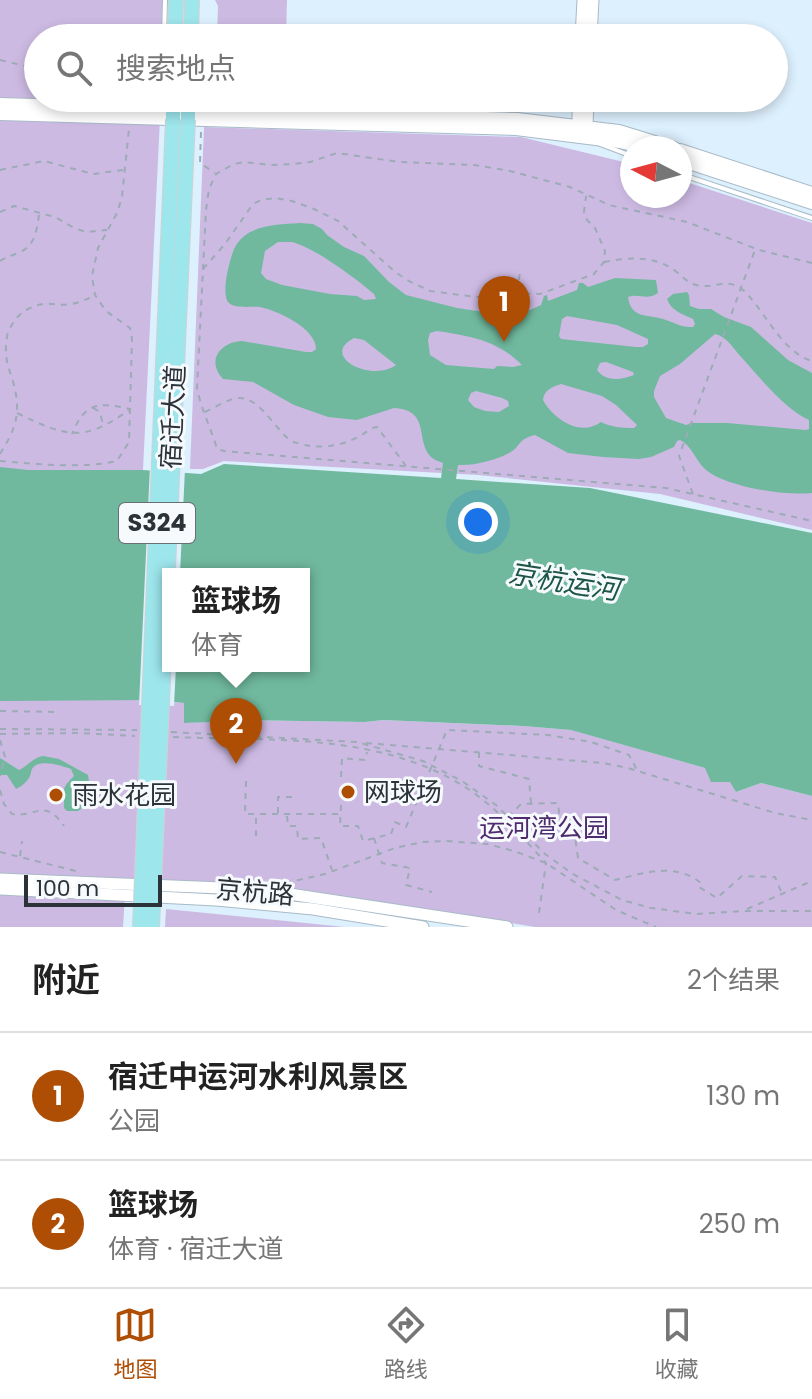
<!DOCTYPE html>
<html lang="zh">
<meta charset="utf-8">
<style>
:root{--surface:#fff;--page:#f6f6f6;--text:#222;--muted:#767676;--line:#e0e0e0;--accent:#ae4e04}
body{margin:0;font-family:Poppins,"Noto Sans SC",sans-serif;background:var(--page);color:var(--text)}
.compass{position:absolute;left:620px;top:136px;width:72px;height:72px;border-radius:50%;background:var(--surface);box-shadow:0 4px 12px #0003;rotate:276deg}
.scale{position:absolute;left:24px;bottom:20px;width:138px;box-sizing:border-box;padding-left:8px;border:4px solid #2b3338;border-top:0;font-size:22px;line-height:28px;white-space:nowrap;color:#2b3338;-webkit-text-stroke:6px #f7fafd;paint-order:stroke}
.you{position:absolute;left:478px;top:522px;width:28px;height:28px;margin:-20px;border:6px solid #fff;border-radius:50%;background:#1a73e8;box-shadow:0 0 0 12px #1a73e833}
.badge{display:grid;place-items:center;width:52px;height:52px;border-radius:50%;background:var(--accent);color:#fff;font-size:26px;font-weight:700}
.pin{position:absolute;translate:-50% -66px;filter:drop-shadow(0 2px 4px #0008)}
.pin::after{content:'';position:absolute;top:42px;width:28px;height:24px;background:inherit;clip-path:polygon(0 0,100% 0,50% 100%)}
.popup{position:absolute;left:162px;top:568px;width:148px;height:104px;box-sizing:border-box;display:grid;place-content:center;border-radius:0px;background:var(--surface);filter:drop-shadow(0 2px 6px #0005);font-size:26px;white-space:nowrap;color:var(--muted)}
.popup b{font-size:30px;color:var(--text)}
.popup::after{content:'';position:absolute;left:50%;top:100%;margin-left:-16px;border:16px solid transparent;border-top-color:var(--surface)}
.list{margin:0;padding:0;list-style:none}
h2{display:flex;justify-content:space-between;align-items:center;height:104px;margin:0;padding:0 32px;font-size:34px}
h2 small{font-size:26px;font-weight:400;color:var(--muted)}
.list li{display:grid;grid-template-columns:52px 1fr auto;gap:24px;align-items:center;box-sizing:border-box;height:128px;padding:0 32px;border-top:2px solid var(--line)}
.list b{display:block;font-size:30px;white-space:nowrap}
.list p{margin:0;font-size:26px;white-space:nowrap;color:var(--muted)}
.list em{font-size:26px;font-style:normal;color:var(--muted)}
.icon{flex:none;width:44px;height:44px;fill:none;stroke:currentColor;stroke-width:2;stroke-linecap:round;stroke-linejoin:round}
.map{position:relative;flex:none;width:812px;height:927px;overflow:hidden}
.search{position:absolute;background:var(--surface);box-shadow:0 4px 12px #0003;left:24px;right:24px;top:24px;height:88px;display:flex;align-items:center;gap:20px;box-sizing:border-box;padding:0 28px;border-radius:44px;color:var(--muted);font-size:30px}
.sheet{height:360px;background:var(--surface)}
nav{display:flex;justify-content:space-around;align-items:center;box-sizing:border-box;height:112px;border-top:2px solid var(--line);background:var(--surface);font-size:22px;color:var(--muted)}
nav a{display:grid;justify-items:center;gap:4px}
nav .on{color:var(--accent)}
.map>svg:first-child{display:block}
.green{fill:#cdbae3}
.water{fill:#70b99e;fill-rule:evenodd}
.pier{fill:#ddf0fd}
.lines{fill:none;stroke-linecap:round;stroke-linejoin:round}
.service-casing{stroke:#a8bac7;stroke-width:6}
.tertiary-casing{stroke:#a8bac7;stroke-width:13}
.secondary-casing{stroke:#a8bac7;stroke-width:14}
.primary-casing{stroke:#d0d2d3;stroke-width:16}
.path{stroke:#9cabb5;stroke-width:2;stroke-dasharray:6 6;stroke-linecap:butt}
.service{stroke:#fff;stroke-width:4}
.tertiary{stroke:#fff;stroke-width:11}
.secondary{stroke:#fff;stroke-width:12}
.primary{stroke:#9de6ec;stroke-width:14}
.primary-bridge-casing{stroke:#d0d2d3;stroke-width:16;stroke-linecap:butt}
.primary-bridge{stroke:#9de6ec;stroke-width:14}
.poi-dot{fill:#ae4e04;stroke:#f7fafd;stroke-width:3}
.labels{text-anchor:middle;stroke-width:6;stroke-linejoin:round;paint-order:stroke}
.shield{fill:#f7fafd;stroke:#686f73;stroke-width:2}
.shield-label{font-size:24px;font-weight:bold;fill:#2b3338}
.street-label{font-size:26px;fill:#2b3338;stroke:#f7fafd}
.poi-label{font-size:26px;fill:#2b3338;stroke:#f7fafd;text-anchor:start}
.park-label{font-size:26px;fill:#4e2b6e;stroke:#f7fafd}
.water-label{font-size:28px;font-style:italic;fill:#1c5644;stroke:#f7fafd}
</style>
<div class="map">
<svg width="812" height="927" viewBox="0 0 812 927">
<rect width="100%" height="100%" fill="#ddf0fd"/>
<!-- green -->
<g class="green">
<path d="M 0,0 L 166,0 L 164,38 L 38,38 L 38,98 L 161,98 L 143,470 L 135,700 L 185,703 L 185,723 L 245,720 L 365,722 L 383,720 L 523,726 L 572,730 L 705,768 L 731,782 L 736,792 L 761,783 L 812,796 L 812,927 L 535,927 L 440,911 L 300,890 L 126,880 L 123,927 L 0,927 Z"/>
<path d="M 215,0 L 287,0 L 286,38 L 217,38 L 218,6 Z"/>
<path d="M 204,127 L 521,137 L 632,164 L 632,196 L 680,196 L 680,180 L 812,223 L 812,530 L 660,494 L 478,475 L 224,461 L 203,469 L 190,469 Z"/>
<path d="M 166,909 L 335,926 L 344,927 L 165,927 Z"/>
</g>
<!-- water -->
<g class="water">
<path d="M 299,223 L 313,224 L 322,229 L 327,235 L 344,247 L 364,256 L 389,282 L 406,295 L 457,308 L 512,316 L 519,315 L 541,305 L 544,296 L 547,295 L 548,301 L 577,290 L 579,283 L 583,283 L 588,287 L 615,278 L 656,280 L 658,293 C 647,301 639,293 628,297 C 631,319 647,314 663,319 C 674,322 681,328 693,327 L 695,324 L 693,319 C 683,314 671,311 667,299 L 673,294 L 687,292 L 689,295 L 690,306 L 699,309 L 711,309 L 724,317 L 751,327 L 788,360 L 812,373 L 812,493 C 786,496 723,487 704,468 C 695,459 691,445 680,440 L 677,441 L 674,447 L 651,457 L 639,459 L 603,457 L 568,453 L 535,435 C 517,439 521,447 509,453 C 496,460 473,466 458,465 L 456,479 L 590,488 L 812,533 L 812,796 L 761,783 L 736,792 L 730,782 L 711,782 L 705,768 L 571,730 L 523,726 L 383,720 L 365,722 L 245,720 L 242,724 L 212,722 L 184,723 L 184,703 L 153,700 L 0,701 L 0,467 L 28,470 L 143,470 L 201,474 L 224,464 L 441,478 L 443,463 C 439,461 434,460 431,457 C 415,440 431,410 394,408 L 357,420 L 328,417 L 294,405 L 253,382 L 223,379 C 206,361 220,342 242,341 L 306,352 L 312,352 L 316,349 C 316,328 278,311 260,307 C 251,306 236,309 229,303 C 220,294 230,259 234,249 C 246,224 276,225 299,223 ZM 278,242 C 283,242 287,242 291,242 C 311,245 358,280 374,294 L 376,299 L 364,300 L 357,296 L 330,294 L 282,285 L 266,279 L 261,273 L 265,251 ZM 567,316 L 617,325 L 648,339 L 648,344 L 643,347 L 636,347 L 561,339 L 559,336 L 562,319 ZM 437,331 C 470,336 497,340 522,365 L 513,367 L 497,366 L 494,369 L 446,365 L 430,355 L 428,340 L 430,333 ZM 715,334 C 728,337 734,350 743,359 C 760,378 786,410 809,420 L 809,429 L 806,430 L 727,423 L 691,423 L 686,425 L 666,418 L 654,397 L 654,391 L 660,376 L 680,364 ZM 354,338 L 364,340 L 396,365 C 371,383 319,356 354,338 ZM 606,362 L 633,372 L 634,375 C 621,380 606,382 597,370 L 600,363 ZM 561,384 L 602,396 L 616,405 L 637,425 L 634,428 C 623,428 610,427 601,422 C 581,437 554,420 543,400 C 544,390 552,387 561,384 ZM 476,391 L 502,398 L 508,401 L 509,406 L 499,412 L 485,411 L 474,407 L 468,400 L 471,393 ZM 168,574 L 304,574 L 304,666 L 168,666 Z"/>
<path d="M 43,756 L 59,759 L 88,775 C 91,788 86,796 82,808 L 78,811 L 67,811 L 64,808 C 65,791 58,792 74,776 L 71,769 C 61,766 39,758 32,769 C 31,771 31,774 30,776 C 28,781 22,786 16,789 L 7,775 L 0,775 L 0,758 L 19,770 C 28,766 32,758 43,756 Z"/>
</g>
<!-- pier -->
<path class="pier" d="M 150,466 L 185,469 L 180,574 L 168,574 L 168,666 L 176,666 L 174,706 L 139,705 Z"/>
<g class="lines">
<!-- service casing -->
<g class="service-casing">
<g id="service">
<path d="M 164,38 L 165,0"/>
<path d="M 600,144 L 632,156"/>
<path d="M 680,174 L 812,218"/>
</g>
</g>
<!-- tertiary casing -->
<g class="tertiary-casing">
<g id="tertiary">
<path d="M 581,38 L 583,0"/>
<path d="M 591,38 L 593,0"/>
<path d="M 578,125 L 578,98"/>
<path d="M 587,126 L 588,98"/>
<path d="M 0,879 L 222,888 L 283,893 L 507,927"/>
<path d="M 0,889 L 216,900 L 313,909 L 423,927"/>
</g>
</g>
<!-- secondary casing -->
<g class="secondary-casing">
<g id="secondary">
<path d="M 0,104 L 517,119 L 619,131 L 674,148"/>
<path d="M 0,114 L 516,129 L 620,142 L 644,148"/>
<path d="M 680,150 L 812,193"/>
<path d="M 680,160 L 812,203"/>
</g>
</g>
<!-- primary casing -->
<g class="primary-casing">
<g id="primary">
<path d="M 175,38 L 176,0"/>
<path d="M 191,38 L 192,0"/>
<path d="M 173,119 L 173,98"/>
<path d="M 188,120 L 188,98"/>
</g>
</g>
<!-- path -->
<g class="path">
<path d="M 0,60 L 38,69"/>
<path d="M 201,132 L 200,163 L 215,173"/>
<path d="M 0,170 L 44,161 L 93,174 L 123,170"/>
<path d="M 0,212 L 14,206 L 55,217 L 74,228 L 86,232 L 107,230"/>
<path d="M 0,261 C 6,257 11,256 18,253 C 35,247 37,230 39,214"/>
<path d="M 604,262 C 627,258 650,255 671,268 C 680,273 686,283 696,285 C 717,290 730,274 748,295 C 767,316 784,353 812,361"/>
<path d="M 812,263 L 759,250 L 687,222 L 609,205 L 570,187 L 510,171 L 474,165 L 399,162 L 337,153 L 310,162 L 294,164 L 270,165 L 244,162 L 234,164 L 216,174 L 209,189 L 206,210 L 197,388 C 201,409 211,428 217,449 L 224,451 L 666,488 L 812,521"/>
<path d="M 203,269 L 225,244 L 253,204 L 261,200 L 275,198 L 292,201 L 314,209 L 338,221 L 395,272 L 409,281 L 430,291 L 477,297 L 517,293 L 540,294 L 594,274 L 604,262 L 605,251 L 595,228 L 587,220 L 584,212 L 586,196"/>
<path d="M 517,292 L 520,272"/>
<path d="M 93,408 L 100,412 L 103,425"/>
<path d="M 205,412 C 216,407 229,398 240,398 C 261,398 277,433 293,442 C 294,442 304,445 305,445 C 324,449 344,445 360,436 C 367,432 370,428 377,427 L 406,466"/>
<path d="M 17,413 C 66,437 85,443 130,409 C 99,402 85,402 72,434"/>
<path d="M 0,454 C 9,439 17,426 17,408 C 17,374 0,368 8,332 C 13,322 19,313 28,309 C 48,299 53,307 71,304 C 79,303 87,299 94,296"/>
<path d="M 0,461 C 35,464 83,469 117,461 L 129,442 L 132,339 L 130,328 L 106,311 L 95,295 L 92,276 L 98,248 L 117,213 L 122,197 L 129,129"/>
<path d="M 693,494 L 679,456 L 755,250"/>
<path d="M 0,711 L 60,712"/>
<path d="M 0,729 L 137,730"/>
<path d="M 171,732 L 357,742 L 423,761 L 462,781 L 496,805 L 545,854 L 573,874 L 622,900 L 651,908 L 697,914 L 744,911 L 812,911"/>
<path d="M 0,734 L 79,733 L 135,736"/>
<path d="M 173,737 C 273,741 384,732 471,791 C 500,811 523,838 546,863 L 539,913"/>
<path d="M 0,740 L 5,757 L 0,776"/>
<path d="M 366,743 L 603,763 L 628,768 L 775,813 L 812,820"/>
<path d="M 479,752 L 479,766 L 529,779 L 531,803"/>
<path d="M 341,777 L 342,758 L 365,760 L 367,752"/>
<path d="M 246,781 L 245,814 L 339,814"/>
<path d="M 0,790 L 4,804 L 12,814 C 37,818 44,797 64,826"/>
<path d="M 341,805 L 340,826 L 358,826 L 363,841 L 391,834 L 395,822 L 406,827 L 447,730 L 548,735 L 591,742 L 629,755 L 637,770"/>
<path d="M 278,813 L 278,797 L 293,797"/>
<path d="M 287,816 L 288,826 L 297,826 L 298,839 L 321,838 L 332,870"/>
<path d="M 508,817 L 521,804 L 558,803 L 562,839 L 575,837 L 578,858 L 615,880 C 644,873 675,862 701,883 L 699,887 L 717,898 L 742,876 L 775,877 L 782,894"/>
<path d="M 256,836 L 256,816"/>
<path d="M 374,838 L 382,863 L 410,868 L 406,885 L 432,892"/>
<path d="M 0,852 L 80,872"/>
<path d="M 20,856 L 22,841"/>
<path d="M 285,883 L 325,874 L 395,848 L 422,842 L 445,841 L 487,844 L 514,851 L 546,863 L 616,910 L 656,927"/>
<path d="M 747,909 L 812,881"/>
</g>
<!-- service -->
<use href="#service" class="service"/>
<!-- tertiary -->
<use href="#tertiary" class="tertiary"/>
<!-- secondary -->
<use href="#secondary" class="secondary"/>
<!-- primary -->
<use href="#primary" class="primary"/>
<!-- primary-bridge casing -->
<g class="primary-bridge-casing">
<g id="primary-bridge">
<path d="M 140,927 L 173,119"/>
<path d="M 152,927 L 188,120"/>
</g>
</g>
<!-- primary-bridge -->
<use href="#primary-bridge" class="primary-bridge"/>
</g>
<!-- markers -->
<g class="poi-dot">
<circle cx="348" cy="792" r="8"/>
<circle cx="56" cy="795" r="8"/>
</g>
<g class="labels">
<!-- shield labels -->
<rect class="shield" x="119" y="503" width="76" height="40" rx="6"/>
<g class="shield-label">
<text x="157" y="531">S324</text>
</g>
<!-- street labels -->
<g class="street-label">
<text transform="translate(173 417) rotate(-87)" y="9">宿迁大道</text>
<text transform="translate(255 892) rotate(5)" y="9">京杭路</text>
</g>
<!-- poi labels -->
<g class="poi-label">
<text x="364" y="801">网球场</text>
<text x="72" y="804">雨水花园</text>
</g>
<!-- park labels -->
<g class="park-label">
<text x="544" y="837">运河湾公园</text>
</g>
<!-- water labels -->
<g class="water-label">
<text transform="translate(564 581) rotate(9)" y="10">京杭运河</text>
</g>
</g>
</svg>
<svg class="compass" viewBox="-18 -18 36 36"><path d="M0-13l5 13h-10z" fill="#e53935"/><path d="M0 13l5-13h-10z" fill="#767676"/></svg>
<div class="scale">100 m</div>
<div class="you"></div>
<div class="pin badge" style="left:504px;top:342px">1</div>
<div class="pin badge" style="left:236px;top:764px">2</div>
<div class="popup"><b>篮球场</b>体育</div>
<div class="search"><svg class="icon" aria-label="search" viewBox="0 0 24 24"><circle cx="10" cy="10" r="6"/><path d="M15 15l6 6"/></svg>搜索地点</div>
</div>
<section class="sheet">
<h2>附近<small>2个结果</small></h2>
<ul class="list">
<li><span class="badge">1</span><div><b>宿迁中运河水利风景区</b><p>公园</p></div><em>130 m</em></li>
<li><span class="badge">2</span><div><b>篮球场</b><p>体育 · 宿迁大道</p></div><em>250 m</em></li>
</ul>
</section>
<nav>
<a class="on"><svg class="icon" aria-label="map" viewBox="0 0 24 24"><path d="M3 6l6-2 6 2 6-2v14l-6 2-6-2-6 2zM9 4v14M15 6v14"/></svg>地图</a>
<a><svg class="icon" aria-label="directions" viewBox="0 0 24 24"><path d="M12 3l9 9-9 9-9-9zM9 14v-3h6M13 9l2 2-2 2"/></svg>路线</a>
<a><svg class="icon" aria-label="saved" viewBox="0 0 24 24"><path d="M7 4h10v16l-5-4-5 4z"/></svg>收藏</a>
</nav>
